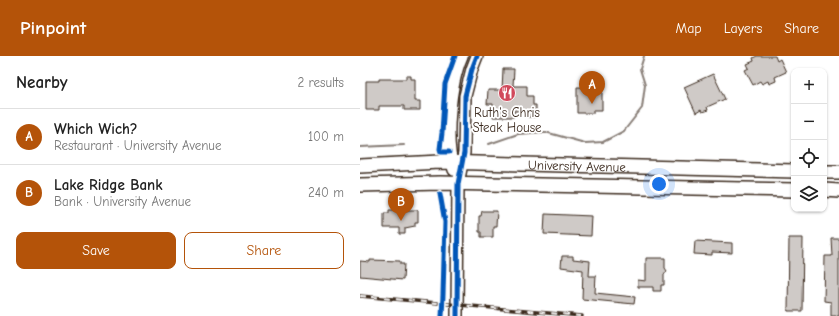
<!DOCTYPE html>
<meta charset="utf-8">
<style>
:root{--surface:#fff;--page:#f6f6f6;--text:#222;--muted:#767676;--line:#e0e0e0;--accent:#b45309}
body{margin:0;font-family:"Comic Neue",sans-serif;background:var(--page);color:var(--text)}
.controls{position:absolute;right:12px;top:12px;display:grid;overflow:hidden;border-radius:8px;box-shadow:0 1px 3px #0004}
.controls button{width:36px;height:36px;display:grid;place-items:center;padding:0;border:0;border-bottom:1px solid var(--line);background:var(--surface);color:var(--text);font:20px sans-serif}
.you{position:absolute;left:299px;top:128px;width:14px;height:14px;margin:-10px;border:3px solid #fff;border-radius:50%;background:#1a73e8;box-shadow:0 0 0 6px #1a73e833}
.badge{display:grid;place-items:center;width:26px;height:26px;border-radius:50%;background:var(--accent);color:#fff;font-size:13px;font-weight:700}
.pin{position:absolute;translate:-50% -33px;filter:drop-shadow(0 1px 2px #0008)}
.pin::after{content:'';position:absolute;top:21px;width:14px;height:12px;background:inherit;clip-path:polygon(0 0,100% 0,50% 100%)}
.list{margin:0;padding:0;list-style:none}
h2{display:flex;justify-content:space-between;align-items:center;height:52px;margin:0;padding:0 16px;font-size:17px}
h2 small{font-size:13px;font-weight:400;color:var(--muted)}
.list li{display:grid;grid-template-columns:26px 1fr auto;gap:12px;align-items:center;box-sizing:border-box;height:56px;padding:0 16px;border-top:1px solid var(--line)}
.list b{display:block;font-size:15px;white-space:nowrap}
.list p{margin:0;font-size:13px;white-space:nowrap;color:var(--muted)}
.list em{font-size:13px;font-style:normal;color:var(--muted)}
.actions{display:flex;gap:8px;padding:12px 16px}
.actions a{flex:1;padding:9px 0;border:1px solid var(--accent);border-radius:8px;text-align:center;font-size:14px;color:var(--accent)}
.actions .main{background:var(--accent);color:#fff}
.icon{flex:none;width:22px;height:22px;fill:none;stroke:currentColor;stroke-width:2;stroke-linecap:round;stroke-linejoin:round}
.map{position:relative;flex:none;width:479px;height:260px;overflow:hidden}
header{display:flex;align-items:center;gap:24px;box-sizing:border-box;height:56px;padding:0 20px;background:var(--accent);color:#fff}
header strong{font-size:19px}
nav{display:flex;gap:22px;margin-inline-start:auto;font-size:14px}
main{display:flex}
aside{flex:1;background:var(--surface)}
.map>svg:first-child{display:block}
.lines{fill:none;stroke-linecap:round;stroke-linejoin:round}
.stream{stroke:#887e77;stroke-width:2}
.building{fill:#cfcac7;stroke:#3b2a1e}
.secondary-casing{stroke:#3b2a1e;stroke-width:14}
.primary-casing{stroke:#3b2a1e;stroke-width:16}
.secondary{stroke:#fff;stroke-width:11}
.primary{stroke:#fff;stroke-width:13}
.rail-casing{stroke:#3b2a1e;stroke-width:3.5}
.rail{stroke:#fff;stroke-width:2;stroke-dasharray:6;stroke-linecap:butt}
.cycleway-casing{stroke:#fff;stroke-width:8}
.cycleway{stroke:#0057b8;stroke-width:5}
.labels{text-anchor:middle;stroke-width:3.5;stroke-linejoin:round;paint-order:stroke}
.poi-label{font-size:13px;fill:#3b2a1e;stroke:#fff}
.street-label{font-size:13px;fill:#3b2a1e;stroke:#fff}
</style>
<header>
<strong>Pinpoint</strong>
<nav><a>Map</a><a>Layers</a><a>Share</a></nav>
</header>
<main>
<aside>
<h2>Nearby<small>2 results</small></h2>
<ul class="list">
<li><span class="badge">A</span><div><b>Which Wich?</b><p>Restaurant · University Avenue</p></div><em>100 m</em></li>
<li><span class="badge">B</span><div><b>Lake Ridge Bank</b><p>Bank · University Avenue</p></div><em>240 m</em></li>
</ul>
<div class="actions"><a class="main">Save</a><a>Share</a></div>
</aside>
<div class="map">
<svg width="479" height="260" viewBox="0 0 479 260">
<rect width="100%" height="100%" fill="#fff"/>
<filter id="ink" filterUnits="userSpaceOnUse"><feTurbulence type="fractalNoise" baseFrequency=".025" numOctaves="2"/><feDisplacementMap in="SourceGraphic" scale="8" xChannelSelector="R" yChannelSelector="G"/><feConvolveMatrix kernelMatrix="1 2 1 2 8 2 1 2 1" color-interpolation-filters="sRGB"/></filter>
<g filter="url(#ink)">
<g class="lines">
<!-- stream -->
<g class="stream">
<path d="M 129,88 L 158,78 L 185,76 L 225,87 L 243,86 L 264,75 L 282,52 L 285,29 L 280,13 L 284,0"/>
<path d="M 0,91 L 44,89"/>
</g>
</g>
<!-- building -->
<g class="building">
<path d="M 397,0 L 415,0 L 417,5 L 420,3 L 426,16 L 415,21 L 416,25 L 409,28 L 408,25 L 402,28 L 400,25 L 393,29 L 385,14 L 389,12 L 387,8 L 394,5 L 393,2 Z"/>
<path d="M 143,13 L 154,13 L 153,30 L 167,30 L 167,40 L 173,40 L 173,49 L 176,49 L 176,61 L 167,61 L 167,55 L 154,55 L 154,61 L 133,61 L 133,48 L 127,48 L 128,34 L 142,34 Z"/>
<path d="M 353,18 L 365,43 L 347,51 L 348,54 L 342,56 L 341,54 L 336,57 L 324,31 Z"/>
<path d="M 46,20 L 51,20 L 51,23 L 55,23 L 55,45 L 60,45 L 60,54 L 44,54 L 44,50 L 19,50 L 19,54 L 6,54 L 6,25 L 19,25 L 19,23 L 46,23 Z"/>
<path d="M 217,31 L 242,32 L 242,54 L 234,54 L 234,57 L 217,57 Z"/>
<path d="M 29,154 L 58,154 L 58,166 L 55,166 L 55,170 L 45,172 L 45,178 L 39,178 L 39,172 L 24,172 L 24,157 L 29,157 Z"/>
<path d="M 122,155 L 137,155 L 136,170 L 133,170 L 133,181 L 121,181 L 121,176 L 119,176 L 119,160 L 121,160 Z"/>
<path d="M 185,158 L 232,160 L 231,180 L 184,178 Z"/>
<path d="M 429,182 L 443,182 L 442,255 L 428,255 Z"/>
<path d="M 471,182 L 479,182 L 479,260 L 471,260 L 471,246 L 464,245 L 465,200 L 472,200 Z"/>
<path d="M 335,185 L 372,187 L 372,197 L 352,196 L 352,199 L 334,198 Z"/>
<path d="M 202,200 L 213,200 L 213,203 L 230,205 L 229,220 L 236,220 L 235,237 L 275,241 L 274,248 L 222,243 L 223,214 L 201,211 Z"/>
<path d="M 286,202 L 305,202 L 305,212 L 307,215 L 304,219 L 304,229 L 301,229 L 301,235 L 293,235 L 293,231 L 278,231 L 278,224 L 286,225 Z"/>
<path d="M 10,204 L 40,205 L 40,208 L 44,208 L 43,224 L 0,220 L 0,205 L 10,206 Z"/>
</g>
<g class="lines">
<!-- secondary casing -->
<g class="secondary-casing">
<g id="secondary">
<path d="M 94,114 C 84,86 90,27 102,0"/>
<path d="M 97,260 L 98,128 L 104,97 L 105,40 L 112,13 L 117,0"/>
</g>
</g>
<!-- primary casing -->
<g class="primary-casing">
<g id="primary">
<path id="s1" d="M 0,110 L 80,106 L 434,115"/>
<path d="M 464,116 L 479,116"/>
<path d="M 0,129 L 80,127 L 434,134"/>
<path d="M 464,134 L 479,135"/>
</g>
</g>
<!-- secondary -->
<use href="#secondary" class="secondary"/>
<!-- primary -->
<use href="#primary" class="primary"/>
<!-- rail casing -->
<g class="rail-casing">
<path id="rail" d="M 0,240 L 222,260"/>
</g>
<!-- rail -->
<use href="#rail" class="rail"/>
<!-- cycleway casing -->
<g class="cycleway-casing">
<g id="cycleway">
<path d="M 89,96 L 81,96 L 80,93 L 82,77 L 85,28 L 95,0"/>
<path d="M 80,138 L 85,166 L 83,239 L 82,260"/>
<path d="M 97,260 L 98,128 L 104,97 L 105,40 L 112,13 L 117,0"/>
</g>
</g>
<!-- cycleway -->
<use href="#cycleway" class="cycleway"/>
</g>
</g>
<!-- icons -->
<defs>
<g id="restaurant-disc" transform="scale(0.9)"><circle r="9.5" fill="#d1495b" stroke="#fff"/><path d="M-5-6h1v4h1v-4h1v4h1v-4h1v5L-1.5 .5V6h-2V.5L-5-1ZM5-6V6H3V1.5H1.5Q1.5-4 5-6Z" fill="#fff"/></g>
</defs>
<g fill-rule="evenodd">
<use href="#restaurant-disc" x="147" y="37"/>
</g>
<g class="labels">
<!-- poi labels -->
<g class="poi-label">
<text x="147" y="61">Ruth's Chris<tspan x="147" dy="15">Steak House</tspan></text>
</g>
<!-- street labels -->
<g class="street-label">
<text dy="5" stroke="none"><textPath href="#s1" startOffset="217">University Avenue</textPath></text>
</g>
</g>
</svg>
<div class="controls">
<button>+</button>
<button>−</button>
<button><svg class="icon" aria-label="locate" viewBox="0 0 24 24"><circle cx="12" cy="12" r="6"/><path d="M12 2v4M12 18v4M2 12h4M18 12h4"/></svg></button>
<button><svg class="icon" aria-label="layers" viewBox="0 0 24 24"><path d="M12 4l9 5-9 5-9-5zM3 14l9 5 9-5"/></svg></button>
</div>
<div class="you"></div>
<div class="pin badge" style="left:232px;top:48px">A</div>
<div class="pin badge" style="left:41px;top:165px">B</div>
</div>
</main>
